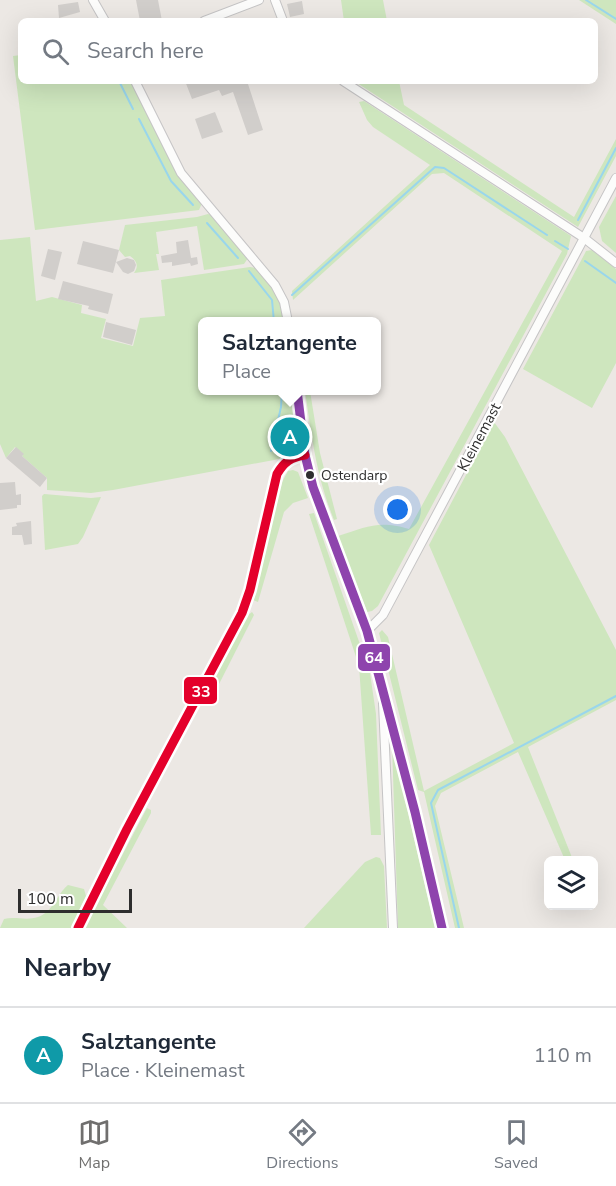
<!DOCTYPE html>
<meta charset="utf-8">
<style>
:root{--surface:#fff;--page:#f2f2f3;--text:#1f2937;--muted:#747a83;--line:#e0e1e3;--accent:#706f6e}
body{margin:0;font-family:"Nunito Sans",sans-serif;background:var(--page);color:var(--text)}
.controls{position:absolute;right:18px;bottom:18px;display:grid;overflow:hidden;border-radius:9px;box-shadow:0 6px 24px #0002}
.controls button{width:54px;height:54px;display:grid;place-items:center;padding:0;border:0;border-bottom:2px solid var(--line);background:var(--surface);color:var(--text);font:30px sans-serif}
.scale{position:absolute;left:18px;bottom:15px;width:114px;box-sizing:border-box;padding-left:6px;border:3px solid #2e2e2e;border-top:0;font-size:16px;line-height:21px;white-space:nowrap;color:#2e2e2e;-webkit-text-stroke:4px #fff;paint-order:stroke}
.you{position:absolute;left:398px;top:510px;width:21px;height:21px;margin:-15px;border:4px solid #fff;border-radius:50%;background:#1a73e8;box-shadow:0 0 0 9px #1a73e833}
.badge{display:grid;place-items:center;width:39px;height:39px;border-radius:50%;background:var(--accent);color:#fff;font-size:20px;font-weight:700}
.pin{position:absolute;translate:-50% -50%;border:3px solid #fff;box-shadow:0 2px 6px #0006}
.popup{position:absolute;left:198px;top:317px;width:183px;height:78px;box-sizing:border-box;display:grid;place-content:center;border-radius:9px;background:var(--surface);filter:drop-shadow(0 2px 4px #0005);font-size:20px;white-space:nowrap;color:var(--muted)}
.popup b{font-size:22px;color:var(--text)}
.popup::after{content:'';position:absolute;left:50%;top:100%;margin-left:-12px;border:12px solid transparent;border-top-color:var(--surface)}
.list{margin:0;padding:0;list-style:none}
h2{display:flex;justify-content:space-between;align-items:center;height:78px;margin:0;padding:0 24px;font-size:26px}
h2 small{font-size:20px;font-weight:400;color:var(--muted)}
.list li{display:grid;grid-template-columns:39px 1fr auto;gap:18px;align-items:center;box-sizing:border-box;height:96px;padding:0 24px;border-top:2px solid var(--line)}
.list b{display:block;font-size:22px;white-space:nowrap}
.list p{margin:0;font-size:20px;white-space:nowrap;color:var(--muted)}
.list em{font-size:20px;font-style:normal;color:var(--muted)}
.icon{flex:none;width:33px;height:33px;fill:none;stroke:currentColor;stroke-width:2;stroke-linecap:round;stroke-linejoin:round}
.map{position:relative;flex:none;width:616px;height:928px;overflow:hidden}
.search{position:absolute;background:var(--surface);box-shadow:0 6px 24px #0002;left:18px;right:18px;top:18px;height:66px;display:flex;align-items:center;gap:15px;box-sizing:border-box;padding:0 21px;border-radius:9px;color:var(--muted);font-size:22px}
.sheet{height:174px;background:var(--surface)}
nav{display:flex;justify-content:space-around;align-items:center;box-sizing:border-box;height:84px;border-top:2px solid var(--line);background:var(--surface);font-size:16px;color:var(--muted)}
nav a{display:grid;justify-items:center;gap:3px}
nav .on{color:var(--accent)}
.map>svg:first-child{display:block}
.green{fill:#cee6be}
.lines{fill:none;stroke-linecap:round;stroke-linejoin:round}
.stream{stroke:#99d6ec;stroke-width:2}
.building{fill:#d1cecb}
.street-casing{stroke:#c5c4c5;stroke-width:10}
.street{stroke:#fcfcfb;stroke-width:8}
.bus-1-casing{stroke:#fff;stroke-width:14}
.bus-2-casing{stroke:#fff;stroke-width:14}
.bus-1{stroke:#8e44ad;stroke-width:9}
.bus-2{stroke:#e4002b;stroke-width:9}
.bus-dot{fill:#2e2e2e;stroke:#fff;stroke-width:2}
.labels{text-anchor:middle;stroke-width:4.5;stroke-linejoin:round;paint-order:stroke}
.bus-label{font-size:14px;fill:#2e2e2e;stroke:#fff;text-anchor:start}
.street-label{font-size:15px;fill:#2e2e2e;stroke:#fff}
.line-badge{stroke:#fff;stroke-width:2}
.badge-label{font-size:16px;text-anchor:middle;font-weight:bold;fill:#fff}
</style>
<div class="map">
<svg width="616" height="928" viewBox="0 0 616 928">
<rect width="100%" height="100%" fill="#ece8e4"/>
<!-- green -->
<g class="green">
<path d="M 341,0 L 383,0 L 387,21 L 344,21 Z"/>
<path d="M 579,0 L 616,0 L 616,24 Z"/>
<path d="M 21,55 L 21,81 L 132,81 L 202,203 L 199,210 L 35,230 L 13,56 Z"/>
<path d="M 354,81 L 399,81 L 404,105 L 574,217 L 616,139 L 616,156 L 578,227 Z"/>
<path d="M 364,101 L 571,236 L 567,254 L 378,606 L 372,611 L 367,612 L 338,536 C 367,527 378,520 409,529 L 562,251 L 444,173 L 432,174 L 293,300 L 292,291 L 430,165 L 373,127 L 367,120 L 359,102 Z"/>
<path d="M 616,196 L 616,253 L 602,241 L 599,227 Z"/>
<path d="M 208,214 L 214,216 L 248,258 L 244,264 L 204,270 L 197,226 L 156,232 L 159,254 L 156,254 L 159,270 L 134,273 C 139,266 137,261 130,256 L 125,257 L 119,250 L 125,225 L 197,217 Z"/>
<path d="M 30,237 L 36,301 L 52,297 L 82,305 L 81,313 L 106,319 L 101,338 L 133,346 L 140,318 L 165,316 L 161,280 L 250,267 C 271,269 281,305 285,321 L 203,322 L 203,390 L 295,391 L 302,445 C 295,456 285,457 274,460 L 113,490 L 91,493 L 47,490 L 47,478 L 22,456 L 23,454 L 15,447 L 6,458 L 0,444 L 0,240 Z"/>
<path d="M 592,250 L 616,269 L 616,363 L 592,408 L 523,369 L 584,255 L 586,251 Z"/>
<path d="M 305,391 L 310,391 L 320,453 L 337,519 L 334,520 C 316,475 312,438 305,391 Z"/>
<path d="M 494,422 L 505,437 L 616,650 L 616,700 L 528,747 L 573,860 L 565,860 L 518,752 L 441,793 L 435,806 L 464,928 L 455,928 L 424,792 L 418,790 L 379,633 L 382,630 L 388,637 L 424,791 L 514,743 L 429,545 Z"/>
<path d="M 293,470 L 298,472 L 308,498 L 293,503 L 284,512 L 258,602 L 253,600 L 282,482 L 288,471 Z"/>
<path d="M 44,494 L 91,498 L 101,497 L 83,537 L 78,544 L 45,550 L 42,496 Z"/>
<path d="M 314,513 L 370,673 L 376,714 L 381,835 L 371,835 L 359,666 L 309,514 Z"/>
<path d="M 252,612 L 254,615 L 214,694 L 208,696 L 208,690 L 247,616 Z"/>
<path d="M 392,744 L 435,928 L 398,928 Z"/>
<path d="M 147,808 L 151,810 L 151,813 L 103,905 L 127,928 L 84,928 Z"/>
<path d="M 376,857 L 380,858 L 384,866 L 387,928 L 304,928 L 365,862 Z"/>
<path d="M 68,885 L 84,889 L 86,896 L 71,928 L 0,928 L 4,919 C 15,916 26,921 38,917 C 53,912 57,894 68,885 Z"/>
</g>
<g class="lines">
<!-- stream -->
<g class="stream">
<path d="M 586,0 L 616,19"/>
<path d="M 119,81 L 133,109"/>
<path d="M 139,119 L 171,181 L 193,205"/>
<path d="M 578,220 L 616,148"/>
<path d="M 207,223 L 238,258"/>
<path d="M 555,241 L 568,249"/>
<path d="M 585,261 L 616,283"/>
<path d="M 249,271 L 272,300 L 274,322"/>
<path d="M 292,295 L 435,167 L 444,168 L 547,235"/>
<path d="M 271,451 L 281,407 L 282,390"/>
<path d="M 459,928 L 431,803 L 438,790 L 616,696"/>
</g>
</g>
<!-- building -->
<g class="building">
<path d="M 136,0 L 158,0 L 162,21 L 140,21 Z"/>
<path d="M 302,1 L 304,14 L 290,17 L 287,4 Z"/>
<path d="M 78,2 L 80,12 L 59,18 L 58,5 Z"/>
<path d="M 185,81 L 247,81 L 263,130 L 248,135 L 233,92 L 222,96 L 219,90 L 192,99 Z"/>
<path d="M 215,112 L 223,132 L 202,139 L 195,119 Z"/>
<path d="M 188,240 L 191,258 L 197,257 L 198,264 L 191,266 L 190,263 L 172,266 L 172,262 L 162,263 L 161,256 L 177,253 L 176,242 Z"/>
<path d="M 83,241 L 119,250 L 113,273 L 77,264 Z"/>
<path d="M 48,249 L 62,252 L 55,280 L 41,276 Z"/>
<path d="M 127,258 L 134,260 L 136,265 L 134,271 L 128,274 L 123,272 L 116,262 Z"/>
<path d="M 63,281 L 113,294 L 108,314 L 88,309 L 89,306 L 58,299 Z"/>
<path d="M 106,322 L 136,330 L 132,345 L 103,337 Z"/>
<path d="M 16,447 L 24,454 L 22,456 L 47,478 L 40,487 L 6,458 Z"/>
<path d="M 15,482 L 16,495 L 21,494 L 21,505 L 17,505 L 17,508 L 0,510 L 0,483 Z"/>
<path d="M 31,521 L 32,544 L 24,545 L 22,535 L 12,535 L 12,527 L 17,526 L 16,523 Z"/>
</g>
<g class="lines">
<!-- street casing -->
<g class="street-casing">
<g id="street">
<path d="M 93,0 L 105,21"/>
<path d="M 275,0 L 283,21"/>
<path d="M 204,21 L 259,0"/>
<path d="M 135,81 L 181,173 L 275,285 L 284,302 L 288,322"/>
<path d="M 343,81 L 584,238 L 616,263"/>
<path d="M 297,390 L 305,455 L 313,487 L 367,631 L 415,812 L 442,928"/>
<path d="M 367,631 L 383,615 L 616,178"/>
<path d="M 383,703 L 393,928"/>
<path d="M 78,928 L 127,829 L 242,613 L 250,590 L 277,474 C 284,462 291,457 305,455"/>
</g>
</g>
<!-- street -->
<use href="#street" class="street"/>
<!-- bus-1 casing -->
<g class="bus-1-casing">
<path id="bus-1" d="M 297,390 L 305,455 L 313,487 L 367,631 L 415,812 L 442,928"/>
</g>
<!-- bus-2 casing -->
<g class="bus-2-casing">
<path id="bus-2" d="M 78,928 L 127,829 L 242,613 L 250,590 L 277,474 C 284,462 291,457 305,455"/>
</g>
<!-- bus-1 -->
<use href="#bus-1" class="bus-1"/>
<!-- bus-2 -->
<use href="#bus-2" class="bus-2"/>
</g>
<!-- markers -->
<circle class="bus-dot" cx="310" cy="475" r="5"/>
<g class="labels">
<!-- bus labels -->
<g class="bus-label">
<text x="321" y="480">Ostendarp</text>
</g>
<!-- street labels -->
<g class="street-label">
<text transform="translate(479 437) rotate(-62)" y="5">Kleinemast</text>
</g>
</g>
<g class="line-badge">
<rect x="357" y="643" width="34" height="29" rx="6" fill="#8e44ad"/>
<rect x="183" y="676" width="35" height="29" rx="6" fill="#e4002b"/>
</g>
<g class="badge-label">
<text x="374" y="663">64</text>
<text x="201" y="697">33</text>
</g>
</svg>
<div class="controls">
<button><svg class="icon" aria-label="layers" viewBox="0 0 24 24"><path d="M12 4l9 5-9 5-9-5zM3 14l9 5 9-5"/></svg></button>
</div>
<div class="scale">100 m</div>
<div class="you"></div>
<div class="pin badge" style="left:290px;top:437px;background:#0f9aa8">A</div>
<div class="popup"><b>Salztangente</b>Place</div>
<div class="search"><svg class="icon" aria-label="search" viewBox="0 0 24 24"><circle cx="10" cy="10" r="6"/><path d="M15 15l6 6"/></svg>Search here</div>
</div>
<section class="sheet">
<h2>Nearby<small></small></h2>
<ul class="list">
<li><span class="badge" style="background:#0f9aa8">A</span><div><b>Salztangente</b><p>Place · Kleinemast</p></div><em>110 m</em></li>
</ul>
</section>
<nav>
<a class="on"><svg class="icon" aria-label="map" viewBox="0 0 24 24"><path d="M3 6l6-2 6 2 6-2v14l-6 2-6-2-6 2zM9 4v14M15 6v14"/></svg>Map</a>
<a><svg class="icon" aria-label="directions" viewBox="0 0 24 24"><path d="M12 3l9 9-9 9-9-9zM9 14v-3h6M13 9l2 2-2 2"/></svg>Directions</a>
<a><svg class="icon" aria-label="saved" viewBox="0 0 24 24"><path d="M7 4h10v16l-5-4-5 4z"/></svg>Saved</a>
</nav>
